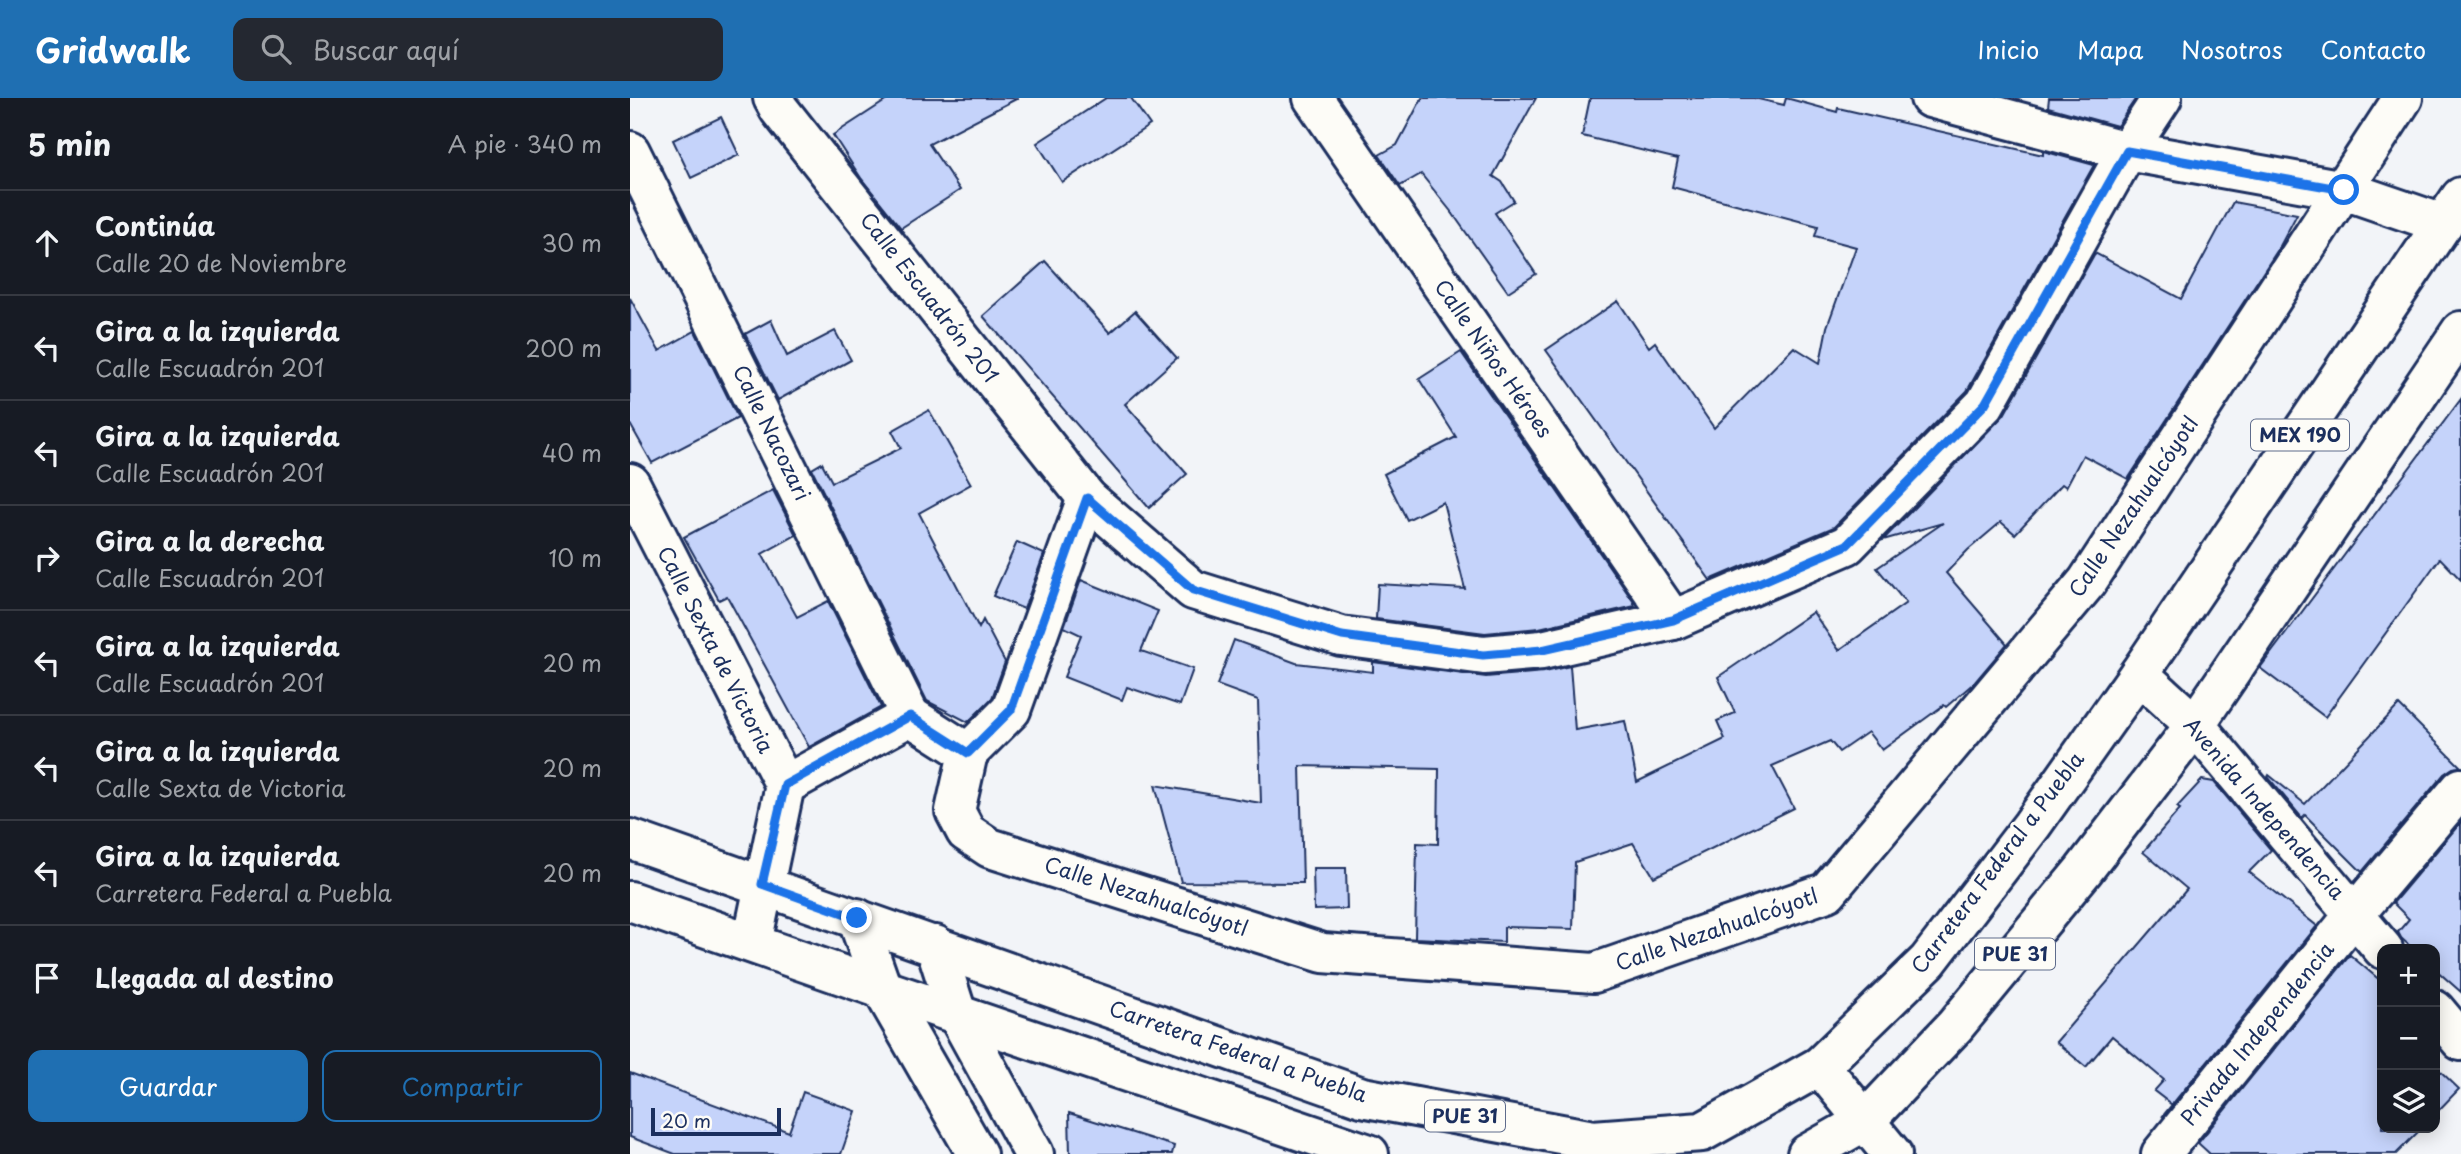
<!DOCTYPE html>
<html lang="es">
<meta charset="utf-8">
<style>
:root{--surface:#171b24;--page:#242831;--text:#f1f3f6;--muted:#9ea1a6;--line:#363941;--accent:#1f6fb2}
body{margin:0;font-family:"Playpen Sans",sans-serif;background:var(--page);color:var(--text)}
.controls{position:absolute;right:21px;bottom:21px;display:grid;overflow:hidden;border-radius:14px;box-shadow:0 4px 18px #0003}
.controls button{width:63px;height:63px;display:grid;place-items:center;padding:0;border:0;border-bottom:2px solid var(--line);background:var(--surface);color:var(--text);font:35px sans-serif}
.scale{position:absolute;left:21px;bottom:18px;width:130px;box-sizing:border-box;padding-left:7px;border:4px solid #1b2f5e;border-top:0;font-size:19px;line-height:24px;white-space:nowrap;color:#1b2f5e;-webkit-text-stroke:5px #fdfcf7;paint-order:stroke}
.stop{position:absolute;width:21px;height:21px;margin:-16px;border:5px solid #1a73e8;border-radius:50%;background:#fff}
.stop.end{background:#1a73e8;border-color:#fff;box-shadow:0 2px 7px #0008}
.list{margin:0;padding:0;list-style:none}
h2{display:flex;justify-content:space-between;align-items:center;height:91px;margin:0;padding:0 28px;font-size:30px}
h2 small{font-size:23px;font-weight:400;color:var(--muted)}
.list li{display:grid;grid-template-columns:46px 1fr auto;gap:21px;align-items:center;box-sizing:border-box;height:105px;padding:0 28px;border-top:2px solid var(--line)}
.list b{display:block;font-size:26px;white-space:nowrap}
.list p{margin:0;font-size:23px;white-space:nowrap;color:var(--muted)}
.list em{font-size:23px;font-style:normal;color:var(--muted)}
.actions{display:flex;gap:14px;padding:21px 28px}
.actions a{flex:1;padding:16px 0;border:2px solid var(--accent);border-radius:14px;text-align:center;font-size:24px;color:var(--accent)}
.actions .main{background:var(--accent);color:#fff}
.icon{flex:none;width:38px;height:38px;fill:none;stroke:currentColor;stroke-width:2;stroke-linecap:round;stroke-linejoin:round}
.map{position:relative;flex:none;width:1831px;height:1056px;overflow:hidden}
header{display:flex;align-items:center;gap:42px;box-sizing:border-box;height:98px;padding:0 35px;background:var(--accent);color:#fff}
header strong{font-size:33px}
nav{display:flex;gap:38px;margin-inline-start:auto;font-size:24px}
.search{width:490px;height:63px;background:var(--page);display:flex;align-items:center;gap:18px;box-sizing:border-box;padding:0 24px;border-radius:14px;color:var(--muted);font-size:26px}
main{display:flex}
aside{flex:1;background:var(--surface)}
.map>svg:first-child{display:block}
.building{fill:#c5d3fa;stroke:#1b2f5e;stroke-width:2}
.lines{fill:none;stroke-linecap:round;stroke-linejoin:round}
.minor-casing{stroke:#1b2f5e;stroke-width:44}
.major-casing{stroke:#1b2f5e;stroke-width:44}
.minor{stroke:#fdfcf7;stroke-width:38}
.major{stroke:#fdfcf7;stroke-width:38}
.route{stroke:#1a73e8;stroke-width:9}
.labels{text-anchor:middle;stroke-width:6;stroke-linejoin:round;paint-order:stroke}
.shield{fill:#fdfcf7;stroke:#5f6c8c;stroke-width:2}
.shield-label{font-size:19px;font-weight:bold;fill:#1b2f5e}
.street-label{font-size:21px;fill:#1b2f5e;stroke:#fdfcf7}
</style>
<header>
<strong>Gridwalk</strong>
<div class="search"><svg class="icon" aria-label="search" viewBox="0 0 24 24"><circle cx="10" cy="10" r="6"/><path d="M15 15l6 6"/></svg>Buscar aquí</div>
<nav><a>Inicio</a><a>Mapa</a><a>Nosotros</a><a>Contacto</a></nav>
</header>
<main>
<aside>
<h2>5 min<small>A pie · 340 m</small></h2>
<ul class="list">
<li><svg class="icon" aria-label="ahead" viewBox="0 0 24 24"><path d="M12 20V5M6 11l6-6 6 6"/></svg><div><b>Continúa</b><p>Calle 20 de Noviembre</p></div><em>30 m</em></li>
<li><svg class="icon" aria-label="left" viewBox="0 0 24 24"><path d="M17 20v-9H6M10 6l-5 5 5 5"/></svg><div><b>Gira a la izquierda</b><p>Calle Escuadrón 201</p></div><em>200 m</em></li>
<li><svg class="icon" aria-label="left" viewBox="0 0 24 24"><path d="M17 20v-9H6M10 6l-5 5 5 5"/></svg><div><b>Gira a la izquierda</b><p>Calle Escuadrón 201</p></div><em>40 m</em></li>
<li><svg class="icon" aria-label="right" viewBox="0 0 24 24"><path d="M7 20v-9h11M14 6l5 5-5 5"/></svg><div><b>Gira a la derecha</b><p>Calle Escuadrón 201</p></div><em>10 m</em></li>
<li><svg class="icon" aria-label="left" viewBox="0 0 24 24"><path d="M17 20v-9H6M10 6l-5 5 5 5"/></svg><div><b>Gira a la izquierda</b><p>Calle Escuadrón 201</p></div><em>20 m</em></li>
<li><svg class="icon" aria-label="left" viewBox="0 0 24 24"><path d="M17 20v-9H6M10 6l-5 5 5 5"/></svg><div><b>Gira a la izquierda</b><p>Calle Sexta de Victoria</p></div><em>20 m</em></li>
<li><svg class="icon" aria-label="left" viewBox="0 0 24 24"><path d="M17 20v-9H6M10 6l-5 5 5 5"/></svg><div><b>Gira a la izquierda</b><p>Carretera Federal a Puebla</p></div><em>20 m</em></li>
<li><svg class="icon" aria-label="arrive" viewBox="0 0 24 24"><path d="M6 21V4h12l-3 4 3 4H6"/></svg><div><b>Llegada al destino</b></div></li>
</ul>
<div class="actions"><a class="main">Guardar</a><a>Compartir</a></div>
</aside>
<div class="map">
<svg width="1831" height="1056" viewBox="0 0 1831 1056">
<rect width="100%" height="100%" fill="#f2f4f8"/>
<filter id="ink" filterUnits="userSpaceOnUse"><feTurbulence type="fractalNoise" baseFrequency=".0143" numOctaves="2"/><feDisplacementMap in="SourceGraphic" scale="14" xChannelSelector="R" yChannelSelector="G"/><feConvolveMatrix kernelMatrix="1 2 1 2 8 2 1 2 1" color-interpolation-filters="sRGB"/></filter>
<g filter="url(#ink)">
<!-- building -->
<g class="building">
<path d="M 260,0 L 388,0 L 299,46 L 330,92 L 271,130 L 231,80 L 203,37 Z"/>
<path d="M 476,0 L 501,0 L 520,27 L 432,84 L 407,45 Z"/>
<path d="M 792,0 L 906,0 L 863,78 L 872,84 L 884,103 L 865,115 L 906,176 L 878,194 L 823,116 L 791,76 L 770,88 L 749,57 L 767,47 Z"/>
<path d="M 960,0 L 1124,0 L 1154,7 L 1156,0 L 1207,14 L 1208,10 L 1413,57 L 1413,53 L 1464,67 L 1337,293 L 1204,429 L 1080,482 L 916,252 L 988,203 L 1019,249 L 1025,244 L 1084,330 L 1164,249 L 1190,265 L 1197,229 L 1226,149 L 1185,138 L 1188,128 L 1042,89 L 1048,61 L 952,38 Z"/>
<path d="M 1419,0 L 1506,0 L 1487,28 L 1418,9 Z"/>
<path d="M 91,19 L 109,57 L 61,80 L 43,42 Z"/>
<path d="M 1603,104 L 1667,116 L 1649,150 L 1498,381 L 1453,357 L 1436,389 L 1432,386 L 1385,436 L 1371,424 L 1338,452 L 1316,475 L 1377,546 L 1345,584 L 1316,609 L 1314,607 L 1252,652 L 1238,634 L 1209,654 L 1200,643 L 1142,668 L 1164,710 L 1024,779 L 1003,745 L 945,764 L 943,831 L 874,829 L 874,844 L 785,840 L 787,745 L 808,746 L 809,671 L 670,668 L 673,785 L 551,784 L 525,687 L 631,705 L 628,602 L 587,587 L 604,542 L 666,565 L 743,574 L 743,564 L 856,579 L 914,574 L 940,568 L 945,632 L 995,623 L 1007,684 L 1095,641 L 1087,623 L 1105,615 L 1088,579 L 1183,514 L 1209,552 L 1276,505 L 1247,470 L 1313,425 L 1253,442 L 1374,317 L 1465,155 L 1551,201 Z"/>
<path d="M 415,163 L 480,235 L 505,213 L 547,260 L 495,306 L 557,376 L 519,410 L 353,218 Z"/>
<path d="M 0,200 L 29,253 L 65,233 L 108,320 L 22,365 L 0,326 Z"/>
<path d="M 141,222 L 157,258 L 205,233 L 221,262 L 148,302 L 115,236 Z"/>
<path d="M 831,254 L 1003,503 L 1005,508 L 909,530 L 855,535 L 746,521 L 748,486 L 835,491 L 813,404 L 777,422 L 754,376 L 826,339 L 789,281 Z"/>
<path d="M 1831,301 L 1831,482 L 1810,460 L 1695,619 L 1630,570 Z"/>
<path d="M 299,312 L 341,386 L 289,415 L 349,530 L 353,522 L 375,564 L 362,600 L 338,624 L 297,603 L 182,371 L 192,365 L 202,384 L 271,350 L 262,333 Z"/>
<path d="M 143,392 L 166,437 L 132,456 L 167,519 L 198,503 L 251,609 L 179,649 L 97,498 L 89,502 L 54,439 Z"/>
<path d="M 387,444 L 414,456 L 394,511 L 363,498 Z"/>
<path d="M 451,482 L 528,513 L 511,553 L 563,571 L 550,607 L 497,589 L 492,602 L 434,579 L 451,537 L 434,529 Z"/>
<path d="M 1769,607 L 1831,669 L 1823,670 L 1814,676 L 1732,774 L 1675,717 L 1672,720 L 1638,679 L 1639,677 L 1675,706 Z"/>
<path d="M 1572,682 L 1584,684 L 1641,752 L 1619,774 L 1687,828 L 1532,1019 L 1542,1007 L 1524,993 L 1534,982 L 1482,938 L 1456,969 L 1426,944 L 1557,791 L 1513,754 L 1550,711 L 1547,709 Z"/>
<path d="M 1831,724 L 1831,894 L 1805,871 L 1805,851 L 1783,851 L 1771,840 L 1768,834 L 1779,821 L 1763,805 Z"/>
<path d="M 683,770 L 716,770 L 717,811 L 684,812 Z"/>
<path d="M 1720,857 L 1752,884 L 1752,1030 L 1792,1030 L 1766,1056 L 1580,1056 L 1568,1045 Z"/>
<path d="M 1805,968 L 1829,991 L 1805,1016 Z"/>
<path d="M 0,975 L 159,1034 L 173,994 L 226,1013 L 211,1056 L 45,1056 L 0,1039 Z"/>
<path d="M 439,1015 L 544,1048 L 542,1056 L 440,1056 Z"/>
</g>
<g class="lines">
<!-- minor casing -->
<g class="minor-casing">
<g id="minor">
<path d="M 143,0 L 149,11 L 457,400 L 563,492 L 711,538 L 854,557 L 912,552 L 1043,522 L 1217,447 L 1355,306 L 1497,53 L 1532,0"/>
<path d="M 683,0 L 1043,522"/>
<path d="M 1300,0 L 1497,53 L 1714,92 L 1813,126"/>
<path d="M 0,53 L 280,618"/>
<path d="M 0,385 L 155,687 L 122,845"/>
<path d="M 1509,576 L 1565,627 L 1753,851"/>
<path d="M 338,655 L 325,713 L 336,734 L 360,750 L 693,855 L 964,875 L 1197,794 L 1457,484 L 1773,0"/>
<path d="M 155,687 L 280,618 L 338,655 L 381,612 L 457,400"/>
<path d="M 227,820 L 252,891 L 347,1056"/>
<path d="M 305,847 L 327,916 L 404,1056"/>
<path d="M 1805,912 L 1831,943"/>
<path d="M 1190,968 L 1262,1056"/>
<path d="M 1531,1056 L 1724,817 L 1831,690"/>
</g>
</g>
<!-- major casing -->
<g class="major-casing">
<g id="major">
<path d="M 0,741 L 732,999 L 963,1042 L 1072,1034 L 1190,968 L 1298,863 L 1402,727 L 1509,576 L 1831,99"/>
<path d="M 0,803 L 252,891 L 739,1056"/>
<path d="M 1177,1056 L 1235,1023 L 1325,928 L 1453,773 L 1565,627 L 1831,233"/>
</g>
</g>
<!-- minor -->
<use href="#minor" class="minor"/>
<!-- major -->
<use href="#major" class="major"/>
</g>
</g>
<g class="lines" filter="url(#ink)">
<!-- route -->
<path class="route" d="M 227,820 L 132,786 L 155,687 L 280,618 L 338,655 L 381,612 L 457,400 L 563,492 L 712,538 L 853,557 L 912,552 L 1043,522 L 1217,447 L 1355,306 L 1497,53 L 1714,92"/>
</g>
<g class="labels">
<!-- shield labels -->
<g class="shield">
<rect x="1621" y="321.5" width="98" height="31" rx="5"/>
<rect x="1345" y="840.5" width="80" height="31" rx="5"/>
<rect x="795" y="1002.5" width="80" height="31" rx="5"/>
</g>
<g class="shield-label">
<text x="1670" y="344">MEX 190</text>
<text x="1385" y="863">PUE 31</text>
<text x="835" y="1025">PUE 31</text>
</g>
<!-- street labels -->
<g class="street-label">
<text transform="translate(299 200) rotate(52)" y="7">Calle Escuadrón 201</text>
<text transform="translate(863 261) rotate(55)" y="7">Calle Niños Héroes</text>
<text transform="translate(141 335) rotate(64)" y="7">Calle Nacozari</text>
<text transform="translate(1504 409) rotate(-56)" y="7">Calle Nezahualcóyotl</text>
<text transform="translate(85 552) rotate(63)" y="7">Calle Sexta de Victoria</text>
<text transform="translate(1634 711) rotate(49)" y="7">Avenida Independencia</text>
<text transform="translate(1368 765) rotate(-53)" y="7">Carretera Federal a Puebla</text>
<text transform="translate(516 799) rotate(18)" y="7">Calle Nezahualcóyotl</text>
<text transform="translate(1087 832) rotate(-19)" y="7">Calle Nezahualcóyotl</text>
<text transform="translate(1628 936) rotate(-51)" y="7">Privada Independencia</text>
<text transform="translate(608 954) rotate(19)" y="7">Carretera Federal a Puebla</text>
</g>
</g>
</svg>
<div class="controls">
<button>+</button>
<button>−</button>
<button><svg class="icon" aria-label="layers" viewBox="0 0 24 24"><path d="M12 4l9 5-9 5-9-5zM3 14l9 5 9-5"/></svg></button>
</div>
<div class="scale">20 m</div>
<div class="stop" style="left:1714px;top:92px"></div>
<div class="stop end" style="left:227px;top:820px"></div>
</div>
</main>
